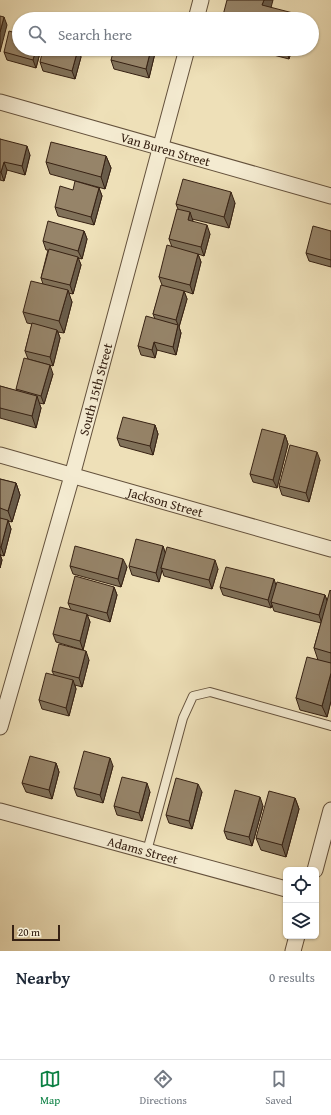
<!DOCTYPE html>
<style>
:root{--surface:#fff;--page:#f2f2f3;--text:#1f2937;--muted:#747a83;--line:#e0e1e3;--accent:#0b8043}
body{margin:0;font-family:"Gentium Book Plus",serif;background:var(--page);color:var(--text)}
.controls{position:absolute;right:12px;bottom:12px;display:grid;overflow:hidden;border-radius:6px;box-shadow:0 1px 3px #0004}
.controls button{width:36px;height:36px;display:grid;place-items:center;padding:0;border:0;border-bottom:1px solid var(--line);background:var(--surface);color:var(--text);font:20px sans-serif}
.scale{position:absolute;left:12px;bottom:10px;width:48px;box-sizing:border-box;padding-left:4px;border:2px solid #362113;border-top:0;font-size:11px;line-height:14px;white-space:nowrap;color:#362113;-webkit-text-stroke:3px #f4ebd1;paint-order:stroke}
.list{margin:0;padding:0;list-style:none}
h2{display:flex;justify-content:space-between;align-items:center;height:52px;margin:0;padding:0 16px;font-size:17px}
h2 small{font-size:13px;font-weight:400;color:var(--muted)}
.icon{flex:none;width:22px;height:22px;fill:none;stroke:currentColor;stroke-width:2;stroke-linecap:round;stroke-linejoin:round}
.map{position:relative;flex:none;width:331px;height:951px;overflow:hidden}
.search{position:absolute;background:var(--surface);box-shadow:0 1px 3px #0004;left:12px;right:12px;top:12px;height:44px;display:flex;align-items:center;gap:10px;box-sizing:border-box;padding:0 14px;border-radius:22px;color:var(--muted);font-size:15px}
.sheet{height:108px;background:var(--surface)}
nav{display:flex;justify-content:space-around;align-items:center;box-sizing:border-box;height:56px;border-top:1px solid var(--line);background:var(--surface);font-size:11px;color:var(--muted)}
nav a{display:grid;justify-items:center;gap:2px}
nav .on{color:var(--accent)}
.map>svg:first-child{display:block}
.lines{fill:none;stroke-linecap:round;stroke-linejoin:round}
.service-casing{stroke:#64513c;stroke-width:10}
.minor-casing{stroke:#64513c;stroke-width:17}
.service{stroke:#f4ebd1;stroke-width:8}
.minor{stroke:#f4ebd1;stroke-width:15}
.wall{fill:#81725a;stroke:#362113}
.shaded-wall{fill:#695c4a;stroke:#362113}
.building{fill:#968469;stroke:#362113}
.labels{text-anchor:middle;stroke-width:4;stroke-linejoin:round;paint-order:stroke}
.street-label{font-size:13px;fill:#362113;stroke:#f4ebd1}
</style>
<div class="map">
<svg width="331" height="951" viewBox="0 0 331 951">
<rect width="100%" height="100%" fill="#eee0b8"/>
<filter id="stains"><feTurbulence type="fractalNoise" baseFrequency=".005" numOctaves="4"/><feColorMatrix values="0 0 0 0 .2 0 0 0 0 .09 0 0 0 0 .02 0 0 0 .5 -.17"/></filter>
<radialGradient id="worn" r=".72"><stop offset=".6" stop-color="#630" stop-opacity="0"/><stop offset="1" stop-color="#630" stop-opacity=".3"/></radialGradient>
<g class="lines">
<!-- service casing -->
<g class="service-casing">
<path id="service" d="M 147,851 L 183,718 L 193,696 L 210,692 L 331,726"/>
</g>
<!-- minor casing -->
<g class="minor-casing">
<g id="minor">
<path d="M 196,19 L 201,0"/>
<path id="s1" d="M 0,102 L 331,196"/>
<path id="s2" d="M 0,455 L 331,549"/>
<path id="s3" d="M 0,727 L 72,476 L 187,49"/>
<path id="s4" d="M 0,811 L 286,889"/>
<path d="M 315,870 L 331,810"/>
<path d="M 293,951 L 297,936"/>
</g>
</g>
<!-- service -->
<use href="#service" class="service"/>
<!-- minor -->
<use href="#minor" class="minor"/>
</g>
<!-- wall -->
<g class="wall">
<path d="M 41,49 L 36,68 L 7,60 L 4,52 Z"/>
<path d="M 78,49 L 81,57 L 75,79 L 43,71 L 40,62 Z"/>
<path d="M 156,49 L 149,78 L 114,69 L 111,60 Z"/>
<path d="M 250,49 L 292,49 L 289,59 Z"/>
<path d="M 0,139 L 30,155 L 25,175 L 7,170 L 4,181 L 0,180 Z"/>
<path d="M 106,156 L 111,168 L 105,189 L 50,174 L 46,162 Z"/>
<path d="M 99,188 L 102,196 L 94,225 L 58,216 L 55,207 L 73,190 Z"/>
<path d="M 235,203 L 229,228 L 192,219 L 193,222 L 210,234 L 204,256 L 198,254 L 201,262 L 193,294 L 184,291 L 187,299 L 179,327 L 181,333 L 176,355 L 157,350 L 155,358 L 141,355 L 138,346 L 155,319 L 153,314 L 162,285 L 159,277 L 172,247 L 169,239 L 178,209 L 176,204 Z"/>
<path d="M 84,231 L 87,239 L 82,259 L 78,258 L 81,265 L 73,294 L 68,293 L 72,302 L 64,333 L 58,332 L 60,338 L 53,366 L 28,359 L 25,351 L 32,324 L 27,323 L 23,312 L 43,284 L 41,278 L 48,250 L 46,250 L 43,241 Z"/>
<path d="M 331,231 L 331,267 L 309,261 L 306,253 Z"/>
<path d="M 53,374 L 44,404 L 39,403 L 41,408 L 36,428 L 0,418 L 0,386 L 17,391 L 16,389 Z"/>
<path d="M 155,425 L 158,434 L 153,455 L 120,446 L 117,438 Z"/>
<path d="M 285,435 L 288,444 L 277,488 L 253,482 L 250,474 Z"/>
<path d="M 320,460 L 309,502 L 282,495 L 279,486 Z"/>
<path d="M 0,479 L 16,483 L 20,495 L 12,522 L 8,521 L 11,529 L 4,556 L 0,555 L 2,560 L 0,568 Z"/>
<path d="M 163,546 L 165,553 L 218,569 L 212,589 L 164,576 L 162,570 L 159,582 L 132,575 L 129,566 Z"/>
<path d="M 70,566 L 127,567 L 121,587 L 73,574 Z"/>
<path d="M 276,585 L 325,595 L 327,601 L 331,591 L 331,701 L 327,717 L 300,710 L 296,698 L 318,660 L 314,648 L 321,623 L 274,611 L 272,605 L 271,608 L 223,595 L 220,587 Z"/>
<path d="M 114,587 L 117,595 L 110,622 L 87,615 L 90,622 L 83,650 L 56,642 L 53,634 L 71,610 L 68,603 Z"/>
<path d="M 89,660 L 82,687 L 75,685 L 76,689 L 69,716 L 42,709 L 39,700 L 54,675 L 52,671 Z"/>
<path d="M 56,763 L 59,772 L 52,799 L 26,792 L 22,783 Z"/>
<path d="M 113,766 L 103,803 L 77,796 L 74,788 Z"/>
<path d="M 150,792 L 142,821 L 117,815 L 114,806 Z"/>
<path d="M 202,792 L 192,829 L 169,823 L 166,815 Z"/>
<path d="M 295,798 L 299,809 L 286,857 L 261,850 L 256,838 Z"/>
<path d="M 263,806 L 252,846 L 227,839 L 224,831 Z"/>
</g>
<!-- shaded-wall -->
<g class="shaded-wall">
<path d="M 264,0 L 273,0 L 268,19 L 262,5 Z"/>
<path d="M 293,13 L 295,19 L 291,19 Z"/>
<path d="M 4,17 L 7,25 L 0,52 L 0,32 Z"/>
<path d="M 36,49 L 41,49 L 36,68 L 33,60 Z"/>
<path d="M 78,49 L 81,57 L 75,79 L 72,71 Z"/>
<path d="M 151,49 L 156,49 L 149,78 L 146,69 Z"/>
<path d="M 286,49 L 292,49 L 289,59 Z"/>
<path d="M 27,146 L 30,155 L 25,175 L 22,166 Z"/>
<path d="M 106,156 L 111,168 L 105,189 L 101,177 Z"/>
<path d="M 4,162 L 7,170 L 4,181 L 1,172 Z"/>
<path d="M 99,188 L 102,196 L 94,225 L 91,217 Z"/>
<path d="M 231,192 L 235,203 L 229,228 L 224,217 Z"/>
<path d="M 190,212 L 193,221 L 191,229 L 188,220 Z"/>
<path d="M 207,225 L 210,234 L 204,256 L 201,247 Z"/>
<path d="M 84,231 L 87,239 L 82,259 L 78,251 Z"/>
<path d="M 198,254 L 201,262 L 193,294 L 190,285 Z"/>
<path d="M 78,257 L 81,265 L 73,294 L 70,285 Z"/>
<path d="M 68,290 L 72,302 L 64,333 L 59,321 Z"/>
<path d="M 184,291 L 187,299 L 179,327 L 181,333 L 176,355 L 173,347 L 178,325 L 176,320 Z"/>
<path d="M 57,330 L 60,338 L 53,366 L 50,357 Z"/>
<path d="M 154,342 L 157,350 L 155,358 L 152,350 Z"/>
<path d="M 50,365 L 53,374 L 44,404 L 41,396 Z"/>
<path d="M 37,396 L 41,408 L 36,428 L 32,416 Z"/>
<path d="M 155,425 L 158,434 L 153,455 L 150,446 Z"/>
<path d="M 285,435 L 288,444 L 277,488 L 273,480 Z"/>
<path d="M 317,452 L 320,460 L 309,502 L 306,493 Z"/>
<path d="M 16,483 L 20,495 L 12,522 L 8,511 Z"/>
<path d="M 8,520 L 11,529 L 4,556 L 1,547 Z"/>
<path d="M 163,546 L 166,555 L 161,568 L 162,570 L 159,582 L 156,573 Z"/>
<path d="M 0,554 L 2,560 L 0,568 Z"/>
<path d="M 123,559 L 127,567 L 121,587 L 118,579 Z"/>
<path d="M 215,560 L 218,569 L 212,589 L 209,580 Z"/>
<path d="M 274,579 L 277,588 L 271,602 L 272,605 L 271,608 L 268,600 Z"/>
<path d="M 114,587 L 117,595 L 110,622 L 107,613 Z"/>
<path d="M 325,595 L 328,603 L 322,624 L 319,615 Z"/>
<path d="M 87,614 L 90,622 L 83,650 L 80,641 Z"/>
<path d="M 86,651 L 89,660 L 82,687 L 79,678 Z"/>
<path d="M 331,673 L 331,701 L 327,717 L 322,706 Z"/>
<path d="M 73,680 L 76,689 L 69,716 L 66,708 Z"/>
<path d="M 110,758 L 113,766 L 103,803 L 100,795 Z"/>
<path d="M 56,763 L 59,772 L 52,799 L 49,790 Z"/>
<path d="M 147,783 L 150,792 L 142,821 L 139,813 Z"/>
<path d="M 198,784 L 202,792 L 192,829 L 189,821 Z"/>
<path d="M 260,797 L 263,806 L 252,846 L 249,837 Z"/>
<path d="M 295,798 L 299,809 L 286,857 L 282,845 Z"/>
</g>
<!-- building -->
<g class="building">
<path d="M 227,0 L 264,0 L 262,5 L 293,13 L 291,19 L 222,19 Z"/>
<path d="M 0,16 L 4,17 L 0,32 Z"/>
<path d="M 9,31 L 19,34 L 19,49 L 36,49 L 33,60 L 4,52 Z"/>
<path d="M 43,49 L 78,49 L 72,71 L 40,62 Z"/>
<path d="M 114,49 L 151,49 L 146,69 L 111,60 Z"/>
<path d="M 0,139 L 27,146 L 22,166 L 4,162 L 1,172 L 0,172 Z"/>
<path d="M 51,142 L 106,156 L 101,177 L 46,162 Z"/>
<path d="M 183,179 L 231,192 L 224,217 L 176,204 Z"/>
<path d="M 75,181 L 99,188 L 91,217 L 55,207 L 60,186 L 73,190 Z"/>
<path d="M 177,209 L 190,212 L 188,220 L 207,225 L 201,247 L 169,239 Z"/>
<path d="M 48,221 L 84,231 L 78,251 L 43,241 Z"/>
<path d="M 313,226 L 331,231 L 331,260 L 306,253 Z"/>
<path d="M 167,245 L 198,254 L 190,285 L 159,277 Z"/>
<path d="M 49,249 L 78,257 L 70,285 L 41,278 Z"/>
<path d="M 31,281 L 68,290 L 59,321 L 23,312 Z"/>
<path d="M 161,285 L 184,291 L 176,320 L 153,314 Z"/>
<path d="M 146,316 L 178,325 L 173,347 L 154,342 L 152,350 L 138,346 Z"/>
<path d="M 32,323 L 57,330 L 50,357 L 25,351 Z"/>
<path d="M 24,358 L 50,365 L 41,396 L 16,389 Z"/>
<path d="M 0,386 L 37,396 L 32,416 L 0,408 Z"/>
<path d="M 123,417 L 155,425 L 150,446 L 117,438 Z"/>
<path d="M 262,429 L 285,435 L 273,480 L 250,474 Z"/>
<path d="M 290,445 L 317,452 L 306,493 L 279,486 Z"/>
<path d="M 0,479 L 16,483 L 8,511 L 0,508 Z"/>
<path d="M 0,518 L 8,520 L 1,547 L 0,547 Z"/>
<path d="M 136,539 L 163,546 L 156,573 L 129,566 Z"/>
<path d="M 75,546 L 123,559 L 118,579 L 70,566 Z"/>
<path d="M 167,547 L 215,560 L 209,580 L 161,568 Z"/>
<path d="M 226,567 L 274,579 L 268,600 L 220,587 Z"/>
<path d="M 75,576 L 114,587 L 107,613 L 68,603 Z"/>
<path d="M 277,582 L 325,595 L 319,615 L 271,602 Z"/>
<path d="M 330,590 L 331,591 L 331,653 L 314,648 Z"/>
<path d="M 60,607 L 87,614 L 80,641 L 53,634 Z"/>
<path d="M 59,644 L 86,651 L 79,678 L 52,671 Z"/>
<path d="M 307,657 L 331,663 L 331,673 L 322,706 L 296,698 Z"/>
<path d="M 46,673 L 73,680 L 66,708 L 39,700 Z"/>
<path d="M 84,751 L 110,758 L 100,795 L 74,788 Z"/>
<path d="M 30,756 L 56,763 L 49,790 L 22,783 Z"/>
<path d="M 122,777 L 147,783 L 139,813 L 114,806 Z"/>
<path d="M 176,778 L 198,784 L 189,821 L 166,815 Z"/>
<path d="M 235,790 L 260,797 L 249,837 L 224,831 Z"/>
<path d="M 269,791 L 295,798 L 282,845 L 256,838 Z"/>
</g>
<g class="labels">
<!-- street labels -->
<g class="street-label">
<text dy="5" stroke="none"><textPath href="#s1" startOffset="172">Van Buren Street</textPath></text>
<text dy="5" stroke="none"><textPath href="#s3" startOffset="351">South 15th Street</textPath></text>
<text dy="5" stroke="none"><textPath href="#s2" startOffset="172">Jackson Street</textPath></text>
<text dy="5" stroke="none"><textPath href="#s4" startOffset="148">Adams Street</textPath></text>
</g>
</g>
<rect width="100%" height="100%" filter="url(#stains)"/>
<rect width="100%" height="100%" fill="url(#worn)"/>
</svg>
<div class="controls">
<button><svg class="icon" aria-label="locate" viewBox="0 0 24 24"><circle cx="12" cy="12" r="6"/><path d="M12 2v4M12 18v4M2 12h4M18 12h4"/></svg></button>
<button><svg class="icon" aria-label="layers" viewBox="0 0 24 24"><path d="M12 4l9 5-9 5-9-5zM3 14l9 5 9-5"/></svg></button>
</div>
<div class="scale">20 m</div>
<div class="search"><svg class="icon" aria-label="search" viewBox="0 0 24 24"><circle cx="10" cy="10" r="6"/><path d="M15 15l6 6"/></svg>Search here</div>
</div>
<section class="sheet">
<h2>Nearby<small>0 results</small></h2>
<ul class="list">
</ul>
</section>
<nav>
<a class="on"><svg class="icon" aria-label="map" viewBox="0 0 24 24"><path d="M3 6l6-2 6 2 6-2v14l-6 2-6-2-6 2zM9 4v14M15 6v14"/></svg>Map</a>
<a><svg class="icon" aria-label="directions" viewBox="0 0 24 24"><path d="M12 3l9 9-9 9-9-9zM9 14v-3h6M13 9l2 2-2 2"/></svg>Directions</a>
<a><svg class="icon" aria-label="saved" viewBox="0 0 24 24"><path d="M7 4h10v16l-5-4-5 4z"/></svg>Saved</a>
</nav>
